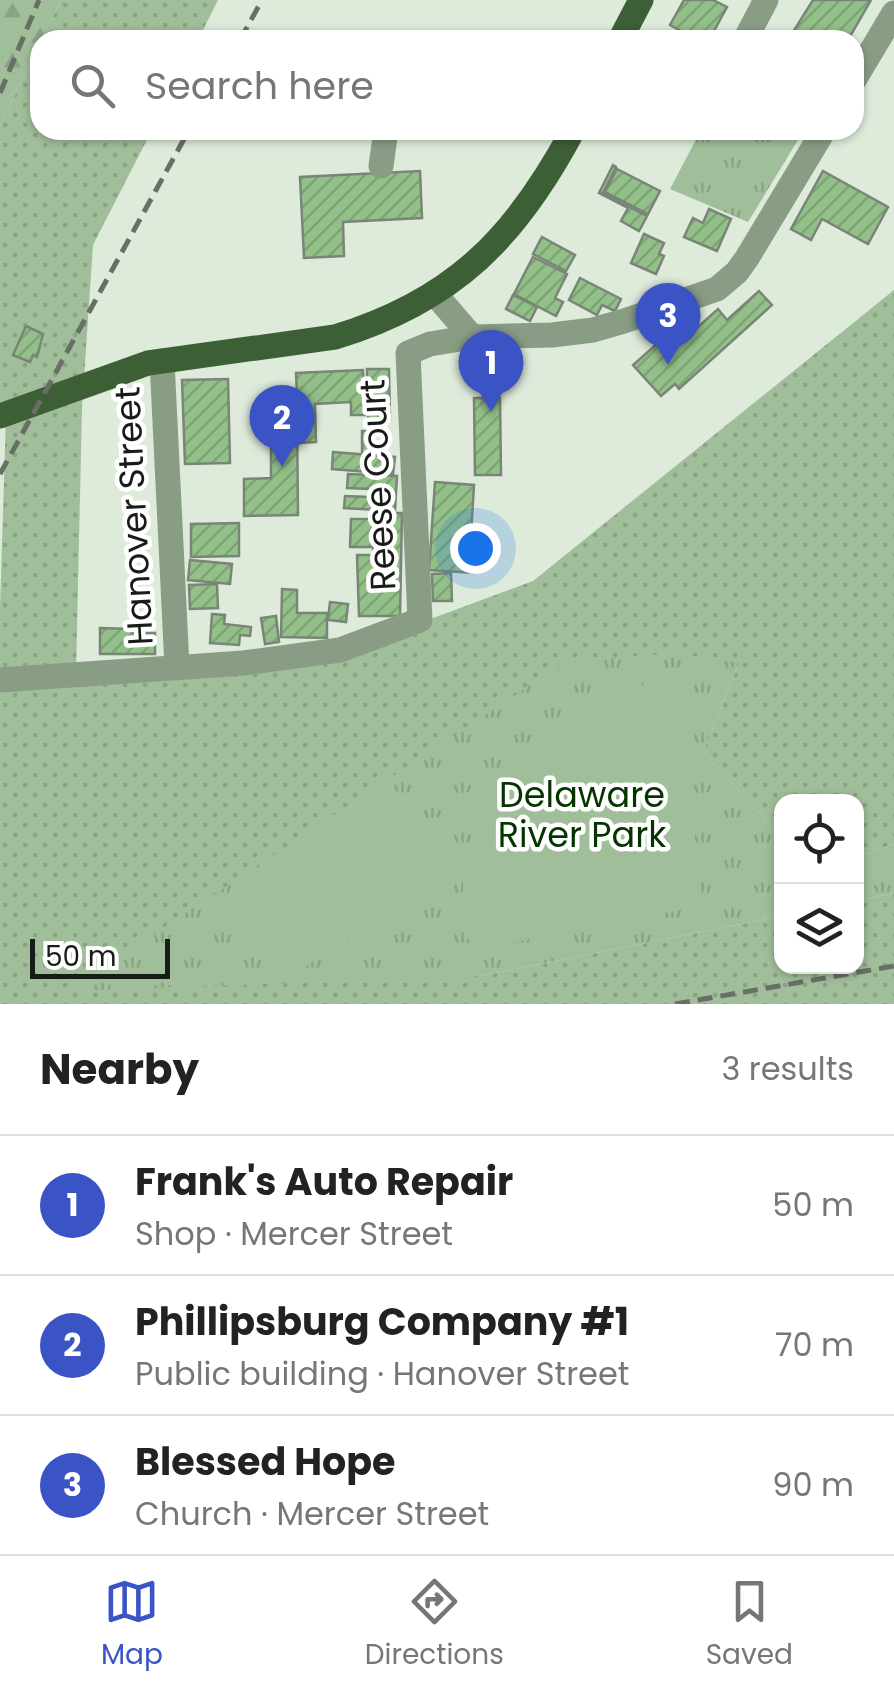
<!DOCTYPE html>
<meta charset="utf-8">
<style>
:root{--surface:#fff;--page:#f2f2f2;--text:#222;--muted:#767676;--line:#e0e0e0;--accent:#3a53c5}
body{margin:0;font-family:Poppins,sans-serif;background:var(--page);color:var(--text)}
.controls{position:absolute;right:30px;bottom:30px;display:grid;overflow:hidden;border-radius:20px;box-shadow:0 2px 8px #0004}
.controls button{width:90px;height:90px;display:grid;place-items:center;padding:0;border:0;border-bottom:2px solid var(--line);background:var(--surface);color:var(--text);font:50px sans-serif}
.scale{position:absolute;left:30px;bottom:25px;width:140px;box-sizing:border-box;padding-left:10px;border:5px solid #181c17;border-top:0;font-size:28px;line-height:35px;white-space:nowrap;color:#181c17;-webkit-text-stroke:8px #fff;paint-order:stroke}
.you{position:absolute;left:475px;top:548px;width:35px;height:35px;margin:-25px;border:8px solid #fff;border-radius:50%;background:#1a73e8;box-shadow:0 0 0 15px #1a73e833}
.badge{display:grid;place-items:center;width:65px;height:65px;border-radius:50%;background:var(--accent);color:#fff;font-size:32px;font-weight:700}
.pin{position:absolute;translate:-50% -82px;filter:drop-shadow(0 2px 5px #0008)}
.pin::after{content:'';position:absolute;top:52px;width:35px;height:30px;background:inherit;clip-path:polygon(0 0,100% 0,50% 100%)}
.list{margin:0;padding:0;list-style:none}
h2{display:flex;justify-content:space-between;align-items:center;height:130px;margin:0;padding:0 40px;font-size:42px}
h2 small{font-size:32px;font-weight:400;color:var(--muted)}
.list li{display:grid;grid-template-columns:65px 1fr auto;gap:30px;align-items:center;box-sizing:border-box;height:140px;padding:0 40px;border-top:2px solid var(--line)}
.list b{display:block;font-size:38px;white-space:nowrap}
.list p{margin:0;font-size:32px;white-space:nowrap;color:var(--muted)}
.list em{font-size:32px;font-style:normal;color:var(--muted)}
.icon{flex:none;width:55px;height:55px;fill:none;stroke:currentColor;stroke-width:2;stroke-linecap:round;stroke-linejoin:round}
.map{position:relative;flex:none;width:894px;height:1004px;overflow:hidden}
.search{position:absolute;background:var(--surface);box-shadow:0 2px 8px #0004;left:30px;right:30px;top:30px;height:110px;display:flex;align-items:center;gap:25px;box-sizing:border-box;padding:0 35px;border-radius:30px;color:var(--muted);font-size:38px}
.sheet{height:550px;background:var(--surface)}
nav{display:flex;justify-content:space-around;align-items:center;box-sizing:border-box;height:140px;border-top:2px solid var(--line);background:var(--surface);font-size:28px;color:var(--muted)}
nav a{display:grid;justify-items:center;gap:5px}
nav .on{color:var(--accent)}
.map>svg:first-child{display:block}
.grass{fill:url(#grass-dots)}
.forest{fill:url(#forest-firs)}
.park{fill:url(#park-tufts)}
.pitch{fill:#a1be9b}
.building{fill:url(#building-hatch);stroke:#798677;stroke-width:2.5}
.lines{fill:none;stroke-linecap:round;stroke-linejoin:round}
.minor{stroke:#899d85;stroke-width:25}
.major{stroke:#3d5f36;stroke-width:25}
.rail{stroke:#687066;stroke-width:5;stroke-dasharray:15 8;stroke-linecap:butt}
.labels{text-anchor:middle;stroke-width:9;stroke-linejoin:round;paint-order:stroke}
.street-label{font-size:35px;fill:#181c17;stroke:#fff}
.park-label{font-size:35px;fill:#063400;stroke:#fff}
</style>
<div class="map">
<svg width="894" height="1004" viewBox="0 0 894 1004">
<defs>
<pattern id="grass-dots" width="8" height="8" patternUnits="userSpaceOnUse" patternTransform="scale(2.5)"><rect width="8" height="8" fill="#a1be9b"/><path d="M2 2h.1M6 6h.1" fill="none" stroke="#8aa385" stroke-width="1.8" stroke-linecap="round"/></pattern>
<pattern id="forest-firs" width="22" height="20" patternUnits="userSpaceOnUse" patternTransform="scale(2.5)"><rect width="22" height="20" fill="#a1be9b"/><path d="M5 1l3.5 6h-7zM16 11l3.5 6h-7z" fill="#8aa385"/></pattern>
<pattern id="park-tufts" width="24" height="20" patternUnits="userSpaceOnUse" patternTransform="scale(2.5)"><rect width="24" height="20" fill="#a1be9b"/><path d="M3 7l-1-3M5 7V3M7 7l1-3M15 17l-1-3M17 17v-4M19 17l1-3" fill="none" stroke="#8aa385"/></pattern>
<pattern id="building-hatch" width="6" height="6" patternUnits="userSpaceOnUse" patternTransform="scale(2.5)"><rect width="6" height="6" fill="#93c089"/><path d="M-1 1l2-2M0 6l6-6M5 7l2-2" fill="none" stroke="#7ea476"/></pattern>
</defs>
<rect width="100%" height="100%" fill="#deebdb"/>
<!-- grass -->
<g class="grass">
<path d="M 61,0 L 218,0 L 198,40 L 41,40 Z"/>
<path d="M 40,43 L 40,130 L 152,130 L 93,245 L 82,408 L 76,674 L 352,648 L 533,581 L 894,290 L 894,844 L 867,854 L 857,852 L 856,802 L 782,802 L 781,837 L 703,752 L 739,663 L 480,976 L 781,916 L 782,966 L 856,966 L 857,901 L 894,893 L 894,1004 L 0,1004 L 0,609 L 6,415 L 0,417 L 0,125 Z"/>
</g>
<!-- forest -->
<path class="forest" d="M 0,0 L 61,0 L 0,125 Z"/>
<!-- park -->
<g class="park">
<path d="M 701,130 L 804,130 L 748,222 L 670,189 Z"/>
<path d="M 676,653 L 739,663 L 703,752 L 781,837 L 781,916 L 480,976 L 68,991 L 565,662 Z"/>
<path d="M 894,844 L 894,893 L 857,901 L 857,852 L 867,854 Z"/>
</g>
<!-- pitch -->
<g class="pitch">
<path d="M 682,684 L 701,906 L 470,951 C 468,931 462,910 463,890 C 466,800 529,717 614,689 C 634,682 661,685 682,684 Z"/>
<path d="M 393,786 L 455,881 L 283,979 L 230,890 Z"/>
</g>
<!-- building -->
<g class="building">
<path d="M 684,0 L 713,0 L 727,7 L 709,40 L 697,40 L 670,25 Z"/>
<path d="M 813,0 L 871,0 L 848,40 L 788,40 Z"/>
<path d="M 613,165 L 616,167 L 603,193 L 647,216 L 639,231 L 621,221 L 628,208 L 599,193 Z"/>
<path d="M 617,169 L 660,191 L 648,214 L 605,192 Z"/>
<path d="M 420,171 L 422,218 L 343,222 L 344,256 L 304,258 L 300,177 Z"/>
<path d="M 823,171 L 888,207 L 868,244 L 822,219 L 811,240 L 791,229 Z"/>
<path d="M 709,209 L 731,219 L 717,251 L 684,237 L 693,218 L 703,223 Z"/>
<path d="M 644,234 L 664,243 L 659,254 L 664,256 L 656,274 L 631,263 Z"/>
<path d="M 542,237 L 575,255 L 566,271 L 533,254 Z"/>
<path d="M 533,257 L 567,274 L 555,298 L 563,302 L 556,316 L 514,294 Z"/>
<path d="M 580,278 L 621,299 L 615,311 L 602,305 L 597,315 L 569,300 Z"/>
<path d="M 759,291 L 772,305 L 679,389 L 675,384 L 661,396 L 633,365 L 668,334 L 678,345 L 718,309 L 727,320 Z"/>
<path d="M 513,295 L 537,307 L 530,321 L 506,309 Z"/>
<path d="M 26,326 L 43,334 L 37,357 L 33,355 L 30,362 L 13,355 Z"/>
<path d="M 495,360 L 497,396 L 492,397 L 490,378 L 480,379 L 479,361 Z"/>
<path d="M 367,369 L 389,369 L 390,419 L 368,420 Z"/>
<path d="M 363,370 L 365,415 L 351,415 L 351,402 L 315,404 L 316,442 L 299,443 L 296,373 Z"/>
<path d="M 228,379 L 230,463 L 185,464 L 182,380 Z"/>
<path d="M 474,398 L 500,398 L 501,475 L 475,475 Z"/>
<path d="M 297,415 L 298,515 L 244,516 L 244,479 L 271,478 L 271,416 Z"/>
<rect x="362" y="431" width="9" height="22"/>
<path d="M 333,452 L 395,457 L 393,474 L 332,469 Z"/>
<path d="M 348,474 L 397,476 L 395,511 L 344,508 L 345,496 L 370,497 L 371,489 L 347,488 Z"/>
<path d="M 435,482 L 474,485 L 471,535 L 463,535 L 463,544 L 477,545 L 475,573 L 429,570 Z"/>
<path d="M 373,513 L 402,513 L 400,616 L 359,616 L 357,555 L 373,555 L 373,547 L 350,547 L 351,519 L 373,519 Z"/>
<path d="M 239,523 L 239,556 L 191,557 L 191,524 Z"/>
<path d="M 190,560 L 232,564 L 230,584 L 188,580 Z"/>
<path d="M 451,573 L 452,601 L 433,601 L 432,574 Z"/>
<path d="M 217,584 L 218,608 L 190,609 L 189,585 Z"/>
<path d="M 282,589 L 297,590 L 297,613 L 327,613 L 327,638 L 281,637 Z"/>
<path d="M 330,602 L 348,604 L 346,622 L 328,620 Z"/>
<path d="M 212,614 L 225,615 L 224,624 L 251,627 L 250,636 L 240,635 L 239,645 L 210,643 Z"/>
<path d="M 276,616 L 279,642 L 265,644 L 261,618 Z"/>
<path d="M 100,628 L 132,629 L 132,633 L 155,633 L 155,654 L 100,654 Z"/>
</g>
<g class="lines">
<!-- minor -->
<g class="minor">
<path d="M 745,40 L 766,0"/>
<path d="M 854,80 L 894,13"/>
<path d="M 381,166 L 386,130"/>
<path d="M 435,294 L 472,337"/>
<path d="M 162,361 L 177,667"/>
<path d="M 0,680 L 243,663 L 340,650 L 420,620 L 408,353 L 430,344 L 472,337 L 552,335 L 593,330 L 624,321 L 717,289 L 737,272 L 747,258 L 824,130"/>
</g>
<!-- major -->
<g class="major">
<path d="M 620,40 L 641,0"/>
<path d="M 0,416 L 148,363 L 335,337 C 454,301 516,237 573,130"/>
</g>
<!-- rail -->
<g class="rail">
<path d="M 240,40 L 262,0"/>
<path d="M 0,93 L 39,0"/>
<path d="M 0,474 L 189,130"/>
<path d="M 675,1004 L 894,966"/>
</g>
</g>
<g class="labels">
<!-- street labels -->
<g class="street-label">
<text transform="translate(378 485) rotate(-93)" y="12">Reese Court</text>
<text transform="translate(134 516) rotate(-93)" y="12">Hanover Street</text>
</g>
<!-- park labels -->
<g class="park-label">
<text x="582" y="807">Delaware<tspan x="582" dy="40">River Park</tspan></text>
</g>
</g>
</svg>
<div class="controls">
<button><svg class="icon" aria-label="locate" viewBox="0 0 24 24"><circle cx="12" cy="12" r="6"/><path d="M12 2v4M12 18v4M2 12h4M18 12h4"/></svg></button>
<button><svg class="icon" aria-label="layers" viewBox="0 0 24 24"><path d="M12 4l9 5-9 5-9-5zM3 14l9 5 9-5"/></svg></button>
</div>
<div class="scale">50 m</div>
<div class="you"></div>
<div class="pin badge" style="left:491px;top:412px">1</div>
<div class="pin badge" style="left:282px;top:467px">2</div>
<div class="pin badge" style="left:668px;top:365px">3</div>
<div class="search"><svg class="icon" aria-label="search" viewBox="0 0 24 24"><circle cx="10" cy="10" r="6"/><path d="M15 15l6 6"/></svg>Search here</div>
</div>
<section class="sheet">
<h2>Nearby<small>3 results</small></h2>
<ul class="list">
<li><span class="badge">1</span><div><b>Frank's Auto Repair</b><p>Shop · Mercer Street</p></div><em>50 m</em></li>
<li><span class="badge">2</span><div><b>Phillipsburg Company #1</b><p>Public building · Hanover Street</p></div><em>70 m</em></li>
<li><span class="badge">3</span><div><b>Blessed Hope</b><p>Church · Mercer Street</p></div><em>90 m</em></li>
</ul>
</section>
<nav>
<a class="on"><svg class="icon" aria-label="map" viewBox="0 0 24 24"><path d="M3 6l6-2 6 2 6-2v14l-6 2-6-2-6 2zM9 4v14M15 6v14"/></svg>Map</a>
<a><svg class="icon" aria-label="directions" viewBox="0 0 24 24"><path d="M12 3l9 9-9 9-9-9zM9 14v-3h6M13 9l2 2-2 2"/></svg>Directions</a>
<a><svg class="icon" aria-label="saved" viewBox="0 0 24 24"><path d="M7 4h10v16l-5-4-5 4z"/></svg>Saved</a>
</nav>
